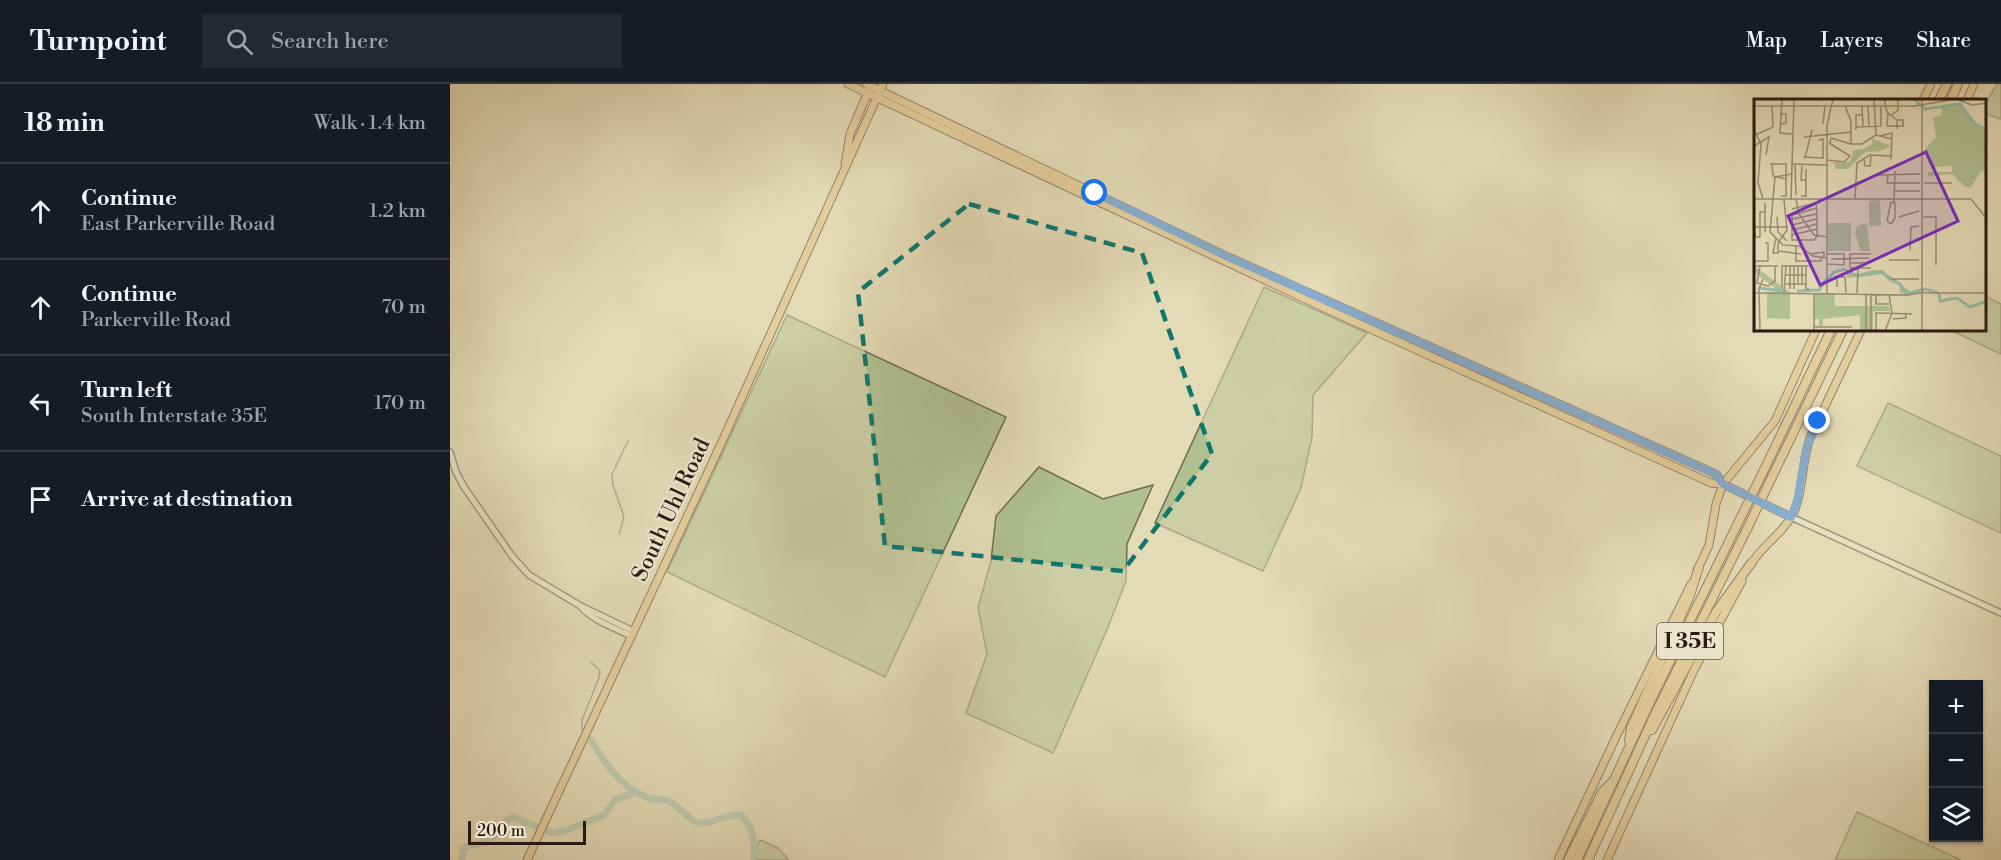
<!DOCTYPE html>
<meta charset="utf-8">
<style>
:root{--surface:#171b24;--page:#242831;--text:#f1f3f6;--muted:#9ea1a6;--line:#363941}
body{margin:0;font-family:"Libre Bodoni",serif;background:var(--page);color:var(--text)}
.controls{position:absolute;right:18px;bottom:18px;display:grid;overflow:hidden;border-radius:0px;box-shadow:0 2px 4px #0004}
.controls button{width:54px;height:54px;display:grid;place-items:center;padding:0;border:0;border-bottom:2px solid var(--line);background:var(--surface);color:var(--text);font:30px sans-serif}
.scale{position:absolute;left:18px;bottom:15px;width:118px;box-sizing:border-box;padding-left:6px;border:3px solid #2a1a12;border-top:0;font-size:16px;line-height:21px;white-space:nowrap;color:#2a1a12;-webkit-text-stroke:4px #ede7d0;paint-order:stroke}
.stop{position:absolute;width:18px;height:18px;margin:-14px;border:4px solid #1a73e8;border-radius:50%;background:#fff}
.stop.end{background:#1a73e8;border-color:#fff;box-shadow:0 2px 6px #0008}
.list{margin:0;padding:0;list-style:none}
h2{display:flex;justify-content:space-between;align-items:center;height:78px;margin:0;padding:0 24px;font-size:26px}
h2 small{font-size:20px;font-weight:400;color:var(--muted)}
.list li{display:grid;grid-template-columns:39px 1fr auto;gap:18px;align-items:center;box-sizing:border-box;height:96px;padding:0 24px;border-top:2px solid var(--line)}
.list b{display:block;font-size:22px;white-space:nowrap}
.list p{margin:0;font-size:20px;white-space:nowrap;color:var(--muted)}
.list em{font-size:20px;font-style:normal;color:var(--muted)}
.icon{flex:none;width:33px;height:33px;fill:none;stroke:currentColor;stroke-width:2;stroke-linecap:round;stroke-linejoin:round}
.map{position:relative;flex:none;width:1551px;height:776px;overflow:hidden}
header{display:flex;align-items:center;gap:36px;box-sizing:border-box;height:84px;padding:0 30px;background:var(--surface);border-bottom:2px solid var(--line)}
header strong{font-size:28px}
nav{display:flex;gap:33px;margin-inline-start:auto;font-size:21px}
.search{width:420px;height:54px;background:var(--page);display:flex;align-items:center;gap:15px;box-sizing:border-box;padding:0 21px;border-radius:0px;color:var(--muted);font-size:22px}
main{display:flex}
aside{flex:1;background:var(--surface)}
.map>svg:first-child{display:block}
.green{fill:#b0c091;stroke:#6d6d52;stroke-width:1.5}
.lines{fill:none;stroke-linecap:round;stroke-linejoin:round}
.stream{stroke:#6b7b6d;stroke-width:1.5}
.river{stroke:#96bba9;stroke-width:7}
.minor-casing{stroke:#584a3b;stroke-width:8}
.major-casing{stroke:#2a1a12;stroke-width:9}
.highway-casing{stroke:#2a1a12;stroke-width:10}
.minor{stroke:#ede7d0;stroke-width:5}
.major{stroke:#e2bd7b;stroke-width:7}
.highway{stroke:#e2bd7b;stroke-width:8}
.highway-bridge-casing{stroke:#2a1a12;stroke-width:10;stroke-linecap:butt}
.highway-bridge{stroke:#e2bd7b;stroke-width:8}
.route{stroke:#1a73e8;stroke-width:8}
.marked{fill:none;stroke:#0f766e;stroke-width:4.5;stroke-dasharray:12 8;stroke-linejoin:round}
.labels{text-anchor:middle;stroke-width:4.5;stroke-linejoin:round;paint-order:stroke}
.shield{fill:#ede7d0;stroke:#64584b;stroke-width:1.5}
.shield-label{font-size:21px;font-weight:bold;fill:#2a1a12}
.street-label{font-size:22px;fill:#2a1a12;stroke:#ede7d0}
.inset-river{fill:none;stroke:#96bba9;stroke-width:3}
.inset-road{fill:none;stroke:#998d74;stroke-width:1.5}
.view{fill:#7b2cbf;fill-opacity:0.15;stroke:#7b2cbf;stroke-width:3}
.inset-edge{fill:none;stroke:#2a1a12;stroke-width:3}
</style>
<header>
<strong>Turnpoint</strong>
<div class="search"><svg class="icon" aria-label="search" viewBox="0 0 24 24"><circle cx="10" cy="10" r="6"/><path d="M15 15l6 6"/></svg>Search here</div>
<nav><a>Map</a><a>Layers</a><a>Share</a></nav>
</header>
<main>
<aside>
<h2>18 min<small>Walk · 1.4 km</small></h2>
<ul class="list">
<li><svg class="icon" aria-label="ahead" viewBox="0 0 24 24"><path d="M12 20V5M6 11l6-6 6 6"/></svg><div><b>Continue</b><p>East Parkerville Road</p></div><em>1.2 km</em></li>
<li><svg class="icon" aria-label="ahead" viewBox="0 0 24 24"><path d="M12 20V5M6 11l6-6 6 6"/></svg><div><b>Continue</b><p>Parkerville Road</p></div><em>70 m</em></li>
<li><svg class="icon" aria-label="left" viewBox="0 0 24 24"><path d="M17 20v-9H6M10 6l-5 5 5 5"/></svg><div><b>Turn left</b><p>South Interstate 35E</p></div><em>170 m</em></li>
<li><svg class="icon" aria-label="arrive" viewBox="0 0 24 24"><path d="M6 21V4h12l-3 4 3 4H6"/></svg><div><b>Arrive at destination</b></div></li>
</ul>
</aside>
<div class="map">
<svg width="1551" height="776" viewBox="0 0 1551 776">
<rect width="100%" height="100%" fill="#e3dab6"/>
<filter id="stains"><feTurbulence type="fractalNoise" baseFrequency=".00333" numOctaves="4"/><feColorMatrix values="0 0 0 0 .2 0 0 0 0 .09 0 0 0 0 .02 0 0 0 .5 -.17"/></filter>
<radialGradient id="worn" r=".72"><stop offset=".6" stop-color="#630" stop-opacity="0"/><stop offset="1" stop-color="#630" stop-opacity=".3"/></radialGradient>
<!-- green -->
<g class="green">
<path d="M 1547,0 L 1551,0 L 1551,35 L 1535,30 L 1535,20 Z"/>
<path d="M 814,203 L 917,249 L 863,311 L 862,353 L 851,404 L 813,487 L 705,439 Z"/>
<path d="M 1535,212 L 1551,220 L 1551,270 L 1500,246 L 1534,246 Z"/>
<path d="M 337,231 L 556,333 L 435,593 L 217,488 Z"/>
<path d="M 1438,319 L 1551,372 L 1551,449 L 1407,382 Z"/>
<path d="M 589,383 L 653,415 L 703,401 L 677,460 L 676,497 L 656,548 L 603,669 L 516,629 L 537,570 L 528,524 L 541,477 L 546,432 Z"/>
<path d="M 1407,728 L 1511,776 L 1385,776 Z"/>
<path d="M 310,756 L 328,764 L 339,776 L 302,776 Z"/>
</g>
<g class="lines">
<!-- stream -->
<g class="stream">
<path d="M 169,450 L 174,433 L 163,401 L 162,390 L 178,357"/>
<path d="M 132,646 L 132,636 L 149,594 L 150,587 L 141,578"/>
</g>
<!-- river -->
<g class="river">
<path d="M 140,655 C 155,679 170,703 198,714 C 204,717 214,714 220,718 C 231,723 238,738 251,739 C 260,740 276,730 291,731 C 303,743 306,759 304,776"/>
<path d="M 95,746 L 102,749 L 115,747 L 154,731 L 165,716 L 186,708"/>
<path d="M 12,776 L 13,765 C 22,758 32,762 41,755 C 49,748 52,738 62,733 L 88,743"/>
</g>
<!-- minor casing -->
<g class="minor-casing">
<g id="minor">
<path d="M 0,368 L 6,388 L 14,403 L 62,472 L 79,491 L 129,521 L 183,547"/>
<path d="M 1341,433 L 1551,529"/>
<path d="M 130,522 C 143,537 163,543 181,552"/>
</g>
</g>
<!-- major casing -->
<g class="major-casing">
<g id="major">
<path d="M 398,0 L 883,228 L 1261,399 L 1273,400 L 1341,433"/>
<path d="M 416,0 L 774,171 L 1266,390 L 1273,400"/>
<path d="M 1473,16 L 1481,0"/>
<path d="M 1517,16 L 1524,0"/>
<path d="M 395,80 L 400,50 L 418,8"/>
<path d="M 1300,482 C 1310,463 1331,451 1342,432 C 1354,408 1351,379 1360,354 L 1411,246"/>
<path d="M 1247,487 L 1259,461 L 1266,420 L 1273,400 L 1325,337 L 1366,246"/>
<path d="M 77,776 L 270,362 L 433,0"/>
<path d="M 1108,776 L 1166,653 L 1241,500"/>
<path d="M 1157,776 L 1245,584 L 1292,497"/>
</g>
</g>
<!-- highway casing -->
<g class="highway-casing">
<g id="highway">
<path d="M 1489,16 L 1497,0"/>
<path d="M 1501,16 L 1508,0"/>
<path d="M 1313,388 L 1381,246"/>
<path d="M 1322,393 L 1393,246"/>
<path d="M 1202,646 L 1266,528 L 1302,478"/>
<path d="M 1179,657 L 1181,644 L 1239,514 L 1249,483"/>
<path d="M 1118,776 L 1152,708 L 1161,699"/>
<path d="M 1127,776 L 1201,616 L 1288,439"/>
<path d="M 1138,776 L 1206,628 L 1298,443"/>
</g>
</g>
<!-- minor -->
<use href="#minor" class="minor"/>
<!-- major -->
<use href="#major" class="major"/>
<!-- highway -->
<use href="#highway" class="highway"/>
<!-- highway-bridge casing -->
<g class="highway-bridge-casing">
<g id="highway-bridge">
<path d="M 1288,439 L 1313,388"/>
<path d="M 1298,443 L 1322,393"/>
</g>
</g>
<!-- highway-bridge -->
<use href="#highway-bridge" class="highway-bridge"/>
</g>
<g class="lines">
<!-- route -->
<path class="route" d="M 645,109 L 774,171 L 1252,384 L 1266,390 L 1273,400 L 1341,433 L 1347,418 L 1356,366 L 1368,337"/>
</g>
<!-- marked area -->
<path d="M0 0H1551V776H0ZM 519,120 L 692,169 L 762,370 L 673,487 L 435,462 L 408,208 Z" fill="#e3dab6" fill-opacity=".55" fill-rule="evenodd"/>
<path class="marked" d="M 519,120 L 692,169 L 762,370 L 673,487 L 435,462 L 408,208 Z"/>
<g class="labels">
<!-- shield labels -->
<rect class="shield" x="1207" y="539" width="66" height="36" rx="4.5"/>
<g class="shield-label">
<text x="1240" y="564">I 35E</text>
</g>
<!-- street labels -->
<g class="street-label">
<text transform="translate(220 425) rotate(-65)" y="8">South Uhl Road</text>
</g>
</g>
<!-- overview -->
<g transform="translate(1304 15)">
<rect width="232" height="232" fill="#e3dab6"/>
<path d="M 203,5 L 209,7 L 221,26 L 232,32 L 232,83 L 232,73 L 227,72 L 217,89 L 210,87 L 198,75 L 174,77 L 174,73 L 198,73 L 198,67 L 179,68 L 176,56 L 171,57 L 172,49 L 182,38 L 179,19 L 188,16 L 187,7 L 194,9 ZM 117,39 L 137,47 L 126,52 L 111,53 L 94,70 L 81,70 L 81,65 L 74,64 L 96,63 L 100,51 L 110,50 L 119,44 ZM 126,101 L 127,127 L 115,127 L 115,102 ZM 74,124 L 97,124 L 97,152 L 74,152 ZM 113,124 L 116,152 L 106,152 L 101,133 L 103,127 ZM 0,167 L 36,193 L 36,220 L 13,219 L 13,193 L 25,192 L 0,173 ZM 119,171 L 129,171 L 134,179 L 155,191 L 155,195 L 146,194 L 145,186 L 136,183 L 128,175 L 93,179 L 93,172 L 104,175 ZM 61,194 L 80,194 L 81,207 L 135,207 L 136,212 L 119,212 L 119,232 L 106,232 L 106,216 L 69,220 L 69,227 L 65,227 L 65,220 L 60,220 Z" fill="#b0c091"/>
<path class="inset-river" d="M 160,0 L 171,10 L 206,5 L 221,25 L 233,31M 103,177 L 127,173 L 146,185 L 152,195 L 171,190 L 185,194M 74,180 L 80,173 L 90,170 L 102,177M 5,189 L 30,192M 43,192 L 65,191 L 73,180M 185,194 L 186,202 L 203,199 L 216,208 L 233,202"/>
<path class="inset-road" d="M 28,0 L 26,34 L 38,35M 120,0 L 122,37M 130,0 L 133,13 L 143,21 L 143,30M 202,0 L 218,6 L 233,4M 0,7 L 1,33 L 7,45 L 4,84 L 9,100M 0,7 L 161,7 L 202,0M 91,7 L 97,22 L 97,45M 108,7 L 109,28M 114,7 L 115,28M 134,14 L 133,27 L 149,27 L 149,21 L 143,21M 26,15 L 32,15 L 32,24 L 26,25M 138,16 L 144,11 L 144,0M 69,25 L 71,7M 102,28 L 127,27 L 127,7M 102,31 L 102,16 L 108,16M 1,36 L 19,28 L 18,7M 126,37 L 138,34 L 137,60M 50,38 L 97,33M 76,44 L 77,39 L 97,45 L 108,45 L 122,36 L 138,40M 0,47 L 15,38 L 12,56M 49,58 L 69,59 L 69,40 L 64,41M 51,59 L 58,31M 110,59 L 111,67 L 116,67 L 117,56M 73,61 L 90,63 L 96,57 L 75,44M 16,65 L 32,65 L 32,97 L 27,97M 18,65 L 19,77 L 32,80M 37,65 L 73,66M 41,65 L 42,96M 48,67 L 47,81 L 52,81M 37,75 L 21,78 L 16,133 L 29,146 L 45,147 L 59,157 L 73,159M 134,75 L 133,84 L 166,84M 123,76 L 166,75M 170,84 L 198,84M 140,92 L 166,92M 47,97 L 52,97 L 52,70M 0,100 L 171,100M 42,100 L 45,115 L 60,136 L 73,138M 101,100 L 103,64 L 116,56 L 137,57M 171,100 L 217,100 L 233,120M 30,101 L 33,131 L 24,144 L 24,152 L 47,155M 37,101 L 40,0M 137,103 L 141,104 L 141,119 L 137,125M 137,103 L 133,122 L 137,125M 140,103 L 141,72M 38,110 L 62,104 L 63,115 L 63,137 L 60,141 L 38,141 L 38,116 L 63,109M 0,118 L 1,138M 23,118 L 24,133 L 33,142M 145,118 L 165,112M 169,118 L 182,118 L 182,166M 38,120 L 63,115M 38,126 L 63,120M 0,128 L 34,128M 38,131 L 63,125M 11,133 L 11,104M 38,136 L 63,130M 0,138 L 6,138 L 6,113 L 10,113M 22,139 L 19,154 L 25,154M 42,147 L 42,162 L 67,162 L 67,158M 156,151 L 157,128 L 165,127M 56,155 L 70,153 L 70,159M 73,155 L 90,155 L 90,166 L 73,165M 77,160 L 115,159M 135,161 L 165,161M 0,162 L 14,162 L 14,144 L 11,144M 96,164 L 115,164M 36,166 L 36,190M 1,167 L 24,167M 6,167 L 3,184 L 14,187 L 21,182 L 21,167M 52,167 L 52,190 L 55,190M 117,169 L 96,169 L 96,155 L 117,155M 32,176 L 52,176M 136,180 L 165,180M 32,185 L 52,185M 44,185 L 44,166M 48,185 L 48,166M 28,188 L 28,167 L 55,167M 83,188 L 83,178 L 91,178 L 92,194M 40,190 L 40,166M 0,194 L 154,196 L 170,193M 30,194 L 32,166M 73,194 L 73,26 L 79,0M 103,194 L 104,169M 170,194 L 233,194M 122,195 L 122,205 L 135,205M 139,220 L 152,219 L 152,214M 60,228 L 98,228M 112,230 L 112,195M 6,232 L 5,190 L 9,180M 60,232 L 60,194M 117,232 L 117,195M 122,232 L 122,214 L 158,215M 131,232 L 138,214 L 135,196M 168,232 L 168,0"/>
<path class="view" d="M 172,53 L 204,122 L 66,186 L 34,117 Z"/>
<rect width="232" height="232" class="inset-edge"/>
</g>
<rect width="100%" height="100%" filter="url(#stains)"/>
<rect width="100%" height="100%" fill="url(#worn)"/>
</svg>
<div class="controls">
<button>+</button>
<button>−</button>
<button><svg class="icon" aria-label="layers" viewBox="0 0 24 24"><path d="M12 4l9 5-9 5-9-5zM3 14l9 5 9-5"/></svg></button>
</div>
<div class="scale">200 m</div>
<div class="stop" style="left:645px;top:109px"></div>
<div class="stop end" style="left:1368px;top:337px"></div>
</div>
</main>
